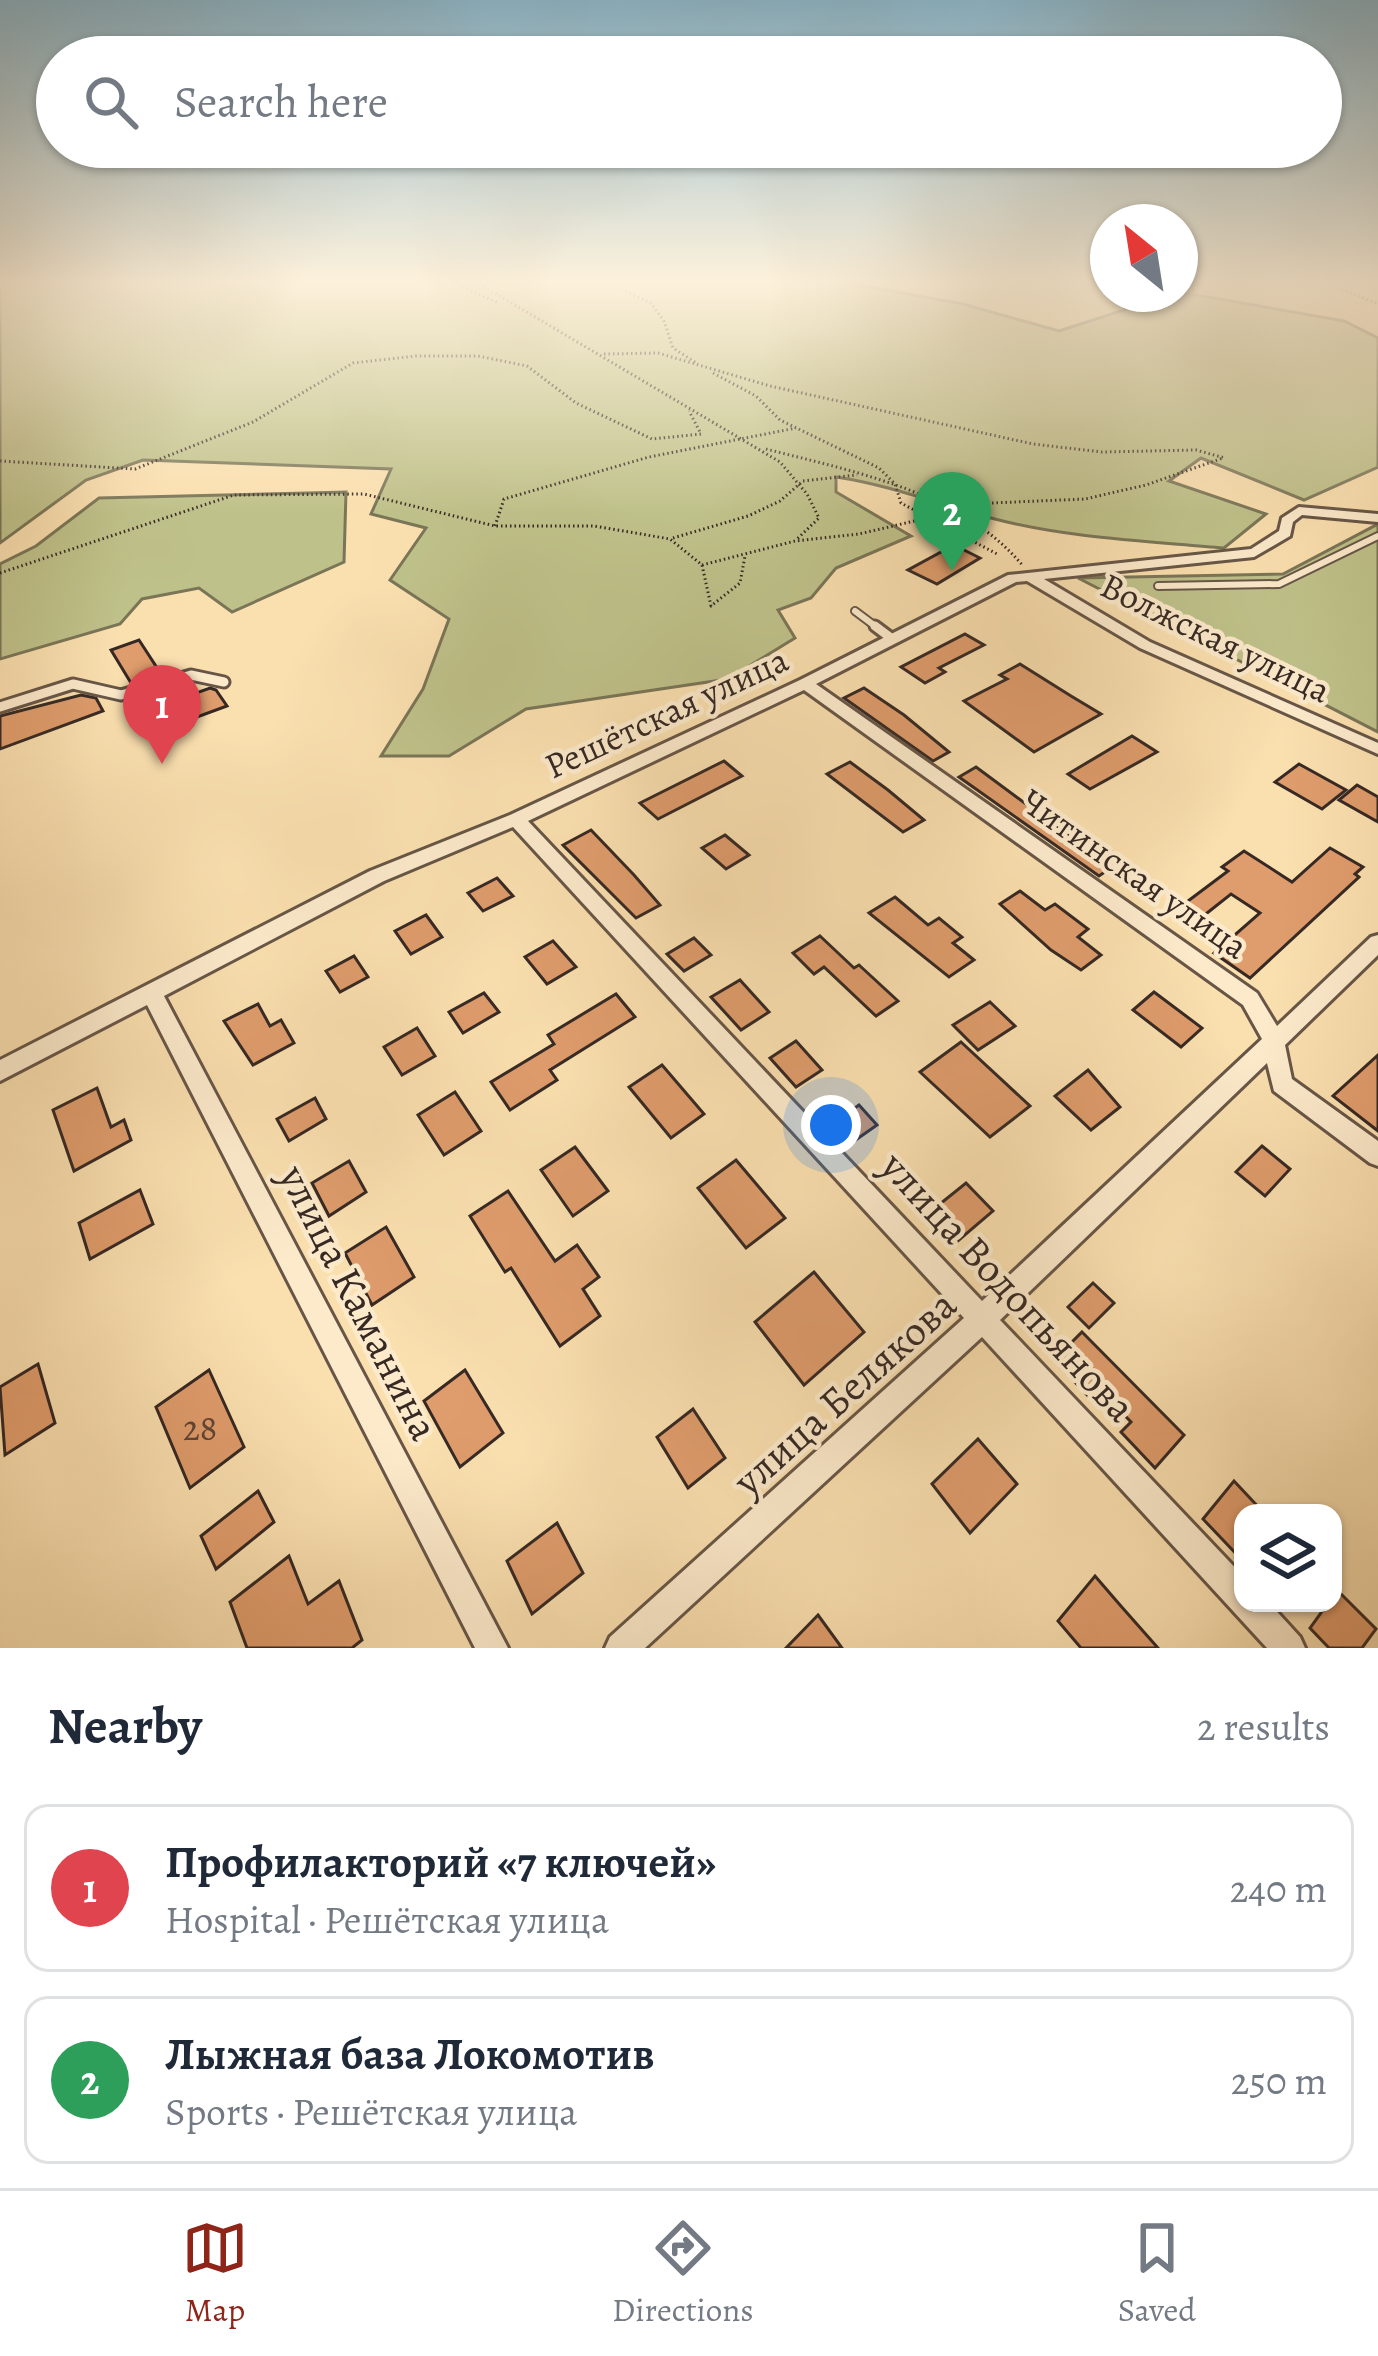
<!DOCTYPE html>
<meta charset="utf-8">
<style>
:root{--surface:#fff;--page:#f6f6f7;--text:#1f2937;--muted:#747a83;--line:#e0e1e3;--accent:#8f2418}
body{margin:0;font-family:Alegreya,serif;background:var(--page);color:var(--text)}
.controls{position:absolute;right:36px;bottom:36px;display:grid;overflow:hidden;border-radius:24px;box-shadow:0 3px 9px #0004}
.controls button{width:108px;height:108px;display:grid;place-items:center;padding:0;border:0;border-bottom:3px solid var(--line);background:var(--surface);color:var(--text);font:60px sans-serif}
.compass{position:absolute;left:1090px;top:204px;width:108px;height:108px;border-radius:50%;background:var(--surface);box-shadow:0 3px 9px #0004;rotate:330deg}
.you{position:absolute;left:831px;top:1125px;width:42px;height:42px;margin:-30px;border:9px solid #fff;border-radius:50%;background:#1a73e8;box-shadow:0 0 0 18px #1a73e833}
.badge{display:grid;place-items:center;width:78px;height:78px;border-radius:50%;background:var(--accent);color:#fff;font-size:39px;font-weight:700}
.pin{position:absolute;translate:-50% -99px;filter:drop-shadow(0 3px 6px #0008)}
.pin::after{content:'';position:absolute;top:63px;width:42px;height:36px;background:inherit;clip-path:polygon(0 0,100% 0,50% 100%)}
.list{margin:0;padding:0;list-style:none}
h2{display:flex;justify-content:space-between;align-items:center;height:156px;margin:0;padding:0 48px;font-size:51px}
h2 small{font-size:39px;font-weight:400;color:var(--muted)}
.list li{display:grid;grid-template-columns:78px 1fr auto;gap:36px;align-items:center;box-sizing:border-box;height:168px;margin:0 24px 24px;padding:0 24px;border:3px solid var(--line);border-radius:24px}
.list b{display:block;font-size:45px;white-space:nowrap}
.list p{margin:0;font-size:39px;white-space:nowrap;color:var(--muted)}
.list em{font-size:39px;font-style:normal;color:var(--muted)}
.icon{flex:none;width:66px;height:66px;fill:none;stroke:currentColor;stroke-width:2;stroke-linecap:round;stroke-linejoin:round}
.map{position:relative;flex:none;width:1378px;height:1648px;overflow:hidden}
.search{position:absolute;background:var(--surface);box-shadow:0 3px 9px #0004;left:36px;right:36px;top:36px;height:132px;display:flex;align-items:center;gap:30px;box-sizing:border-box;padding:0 42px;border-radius:66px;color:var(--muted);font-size:45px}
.sheet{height:540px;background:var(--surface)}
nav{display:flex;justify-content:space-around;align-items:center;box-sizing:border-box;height:168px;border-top:3px solid var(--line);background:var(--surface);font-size:33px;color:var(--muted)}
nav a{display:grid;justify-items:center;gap:6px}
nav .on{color:var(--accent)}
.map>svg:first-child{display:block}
.green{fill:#bfc18a;stroke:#7a7557;stroke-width:3}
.building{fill:#df9c6c;stroke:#362924;stroke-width:3}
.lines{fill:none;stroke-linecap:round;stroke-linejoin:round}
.service-far1-casing{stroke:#675647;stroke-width:10}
.service-casing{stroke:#675647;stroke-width:15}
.minor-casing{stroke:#675647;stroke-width:6}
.path{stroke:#362924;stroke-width:3;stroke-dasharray:1.5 3;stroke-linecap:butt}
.service-far1{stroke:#fceacb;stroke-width:6}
.service{stroke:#fceacb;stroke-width:9}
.minor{fill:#fceacb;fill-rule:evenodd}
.labels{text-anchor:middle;stroke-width:9;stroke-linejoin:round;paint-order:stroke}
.street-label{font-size:36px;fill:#362924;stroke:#fceacb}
.near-number-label{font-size:36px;fill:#604636}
.near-street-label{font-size:42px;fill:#362924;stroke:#fceacb}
</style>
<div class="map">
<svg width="1378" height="1648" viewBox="0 0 1378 1648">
<rect width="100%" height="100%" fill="#fadfaf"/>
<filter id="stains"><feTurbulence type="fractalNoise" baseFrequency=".00167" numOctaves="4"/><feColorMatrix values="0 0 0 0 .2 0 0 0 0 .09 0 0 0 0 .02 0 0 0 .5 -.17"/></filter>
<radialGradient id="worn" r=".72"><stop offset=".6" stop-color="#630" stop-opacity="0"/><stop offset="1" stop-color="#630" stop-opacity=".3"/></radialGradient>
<!-- green -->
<g class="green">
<path d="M 0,282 L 842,282 L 963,304 L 1059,331 L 1180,292 L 1344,321 L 1378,338 L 1378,467 L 1304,500 L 1201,458 L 1169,481 L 1266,514 L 1224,548 C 1147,541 1066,538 991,518 C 938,504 890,485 836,477 L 836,492 L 911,536 L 836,568 L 811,598 L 778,610 L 795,638 L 728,679 L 526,709 L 449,756 L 381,756 L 423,689 L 449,619 L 390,580 L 426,528 L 371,514 L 391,469 L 143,460 L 86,480 L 0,543 Z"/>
<path d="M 346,492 L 344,562 L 232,612 L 199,588 L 142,599 L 120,624 L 0,659 L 0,564 L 36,546 L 99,498 Z"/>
<path d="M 1378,524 L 1378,732 L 1078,578 L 1283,574 Z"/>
</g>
<!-- building -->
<g class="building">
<path d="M 954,545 L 980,558 L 937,584 L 908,570 Z"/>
<path d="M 965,634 L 984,645 L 939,668 L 945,672 L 925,683 L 901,667 Z"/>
<path d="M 139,640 L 161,674 L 131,683 L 111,650 Z"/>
<path d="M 1020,664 L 1071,696 L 1101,714 L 1034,752 L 964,701 L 1007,679 L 1000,675 Z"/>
<path d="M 210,688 L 216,690 L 227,706 L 189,720 L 185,715 L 169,721 L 154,695 L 171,690 L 177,700 Z"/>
<path d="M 864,688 L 904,715 L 949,752 L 933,761 L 844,698 Z"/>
<path d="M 81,695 L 96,698 L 103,711 L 0,749 L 0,716 Z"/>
<path d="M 1132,736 L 1157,752 L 1090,789 L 1068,774 Z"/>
<path d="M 724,761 L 742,776 L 658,819 L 640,803 Z"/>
<path d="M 850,762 L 888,790 L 924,820 L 903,832 L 827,774 Z"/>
<path d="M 1299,764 L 1346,790 L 1322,809 L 1275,782 Z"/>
<path d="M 976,767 L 1069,836 L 1080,829 L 1111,851 L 1107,854 L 1118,863 L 1099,876 L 959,777 Z"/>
<path d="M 1357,785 L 1378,797 L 1378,822 L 1339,800 Z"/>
<path d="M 591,830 L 634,875 L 660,905 L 636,918 L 563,845 Z"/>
<path d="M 725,835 L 749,855 L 726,869 L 702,848 Z"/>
<path d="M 1330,848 L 1363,867 L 1355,874 L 1359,877 L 1250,978 L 1214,953 L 1260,913 L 1231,894 L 1202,917 L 1184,904 L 1228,871 L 1222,867 L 1244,851 L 1292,882 Z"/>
<path d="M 497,878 L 513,896 L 483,911 L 468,893 Z"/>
<path d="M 1020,891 L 1045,910 L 1055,904 L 1088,929 L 1078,937 L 1101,955 L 1081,970 L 1051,950 L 1000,904 Z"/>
<path d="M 895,897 L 928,925 L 939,918 L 962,937 L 953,943 L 974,960 L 949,977 L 869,913 Z"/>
<path d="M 426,915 L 442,937 L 411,954 L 395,931 Z"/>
<path d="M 820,936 L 854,968 L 859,965 L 898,1001 L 876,1016 L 824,967 L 814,974 L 793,953 Z"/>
<path d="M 694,938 L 711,955 L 684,971 L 667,954 Z"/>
<path d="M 553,941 L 576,967 L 547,984 L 525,957 Z"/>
<path d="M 354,956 L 368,977 L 340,992 L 326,971 Z"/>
<path d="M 740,980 L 769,1012 L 741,1030 L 711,997 Z"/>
<path d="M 1154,992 L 1202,1028 L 1181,1047 L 1133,1010 Z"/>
<path d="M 484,993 L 499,1012 L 463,1033 L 449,1012 Z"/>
<path d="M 616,994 L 635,1017 L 550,1070 L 557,1080 L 510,1110 L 491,1082 L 554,1044 L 548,1035 Z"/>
<path d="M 990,1002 L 1015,1026 L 978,1050 L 953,1025 Z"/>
<path d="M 258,1004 L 270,1026 L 281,1020 L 294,1043 L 253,1065 L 224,1021 Z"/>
<path d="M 417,1028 L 435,1056 L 402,1075 L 384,1047 Z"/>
<path d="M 796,1041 L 822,1070 L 796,1087 L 770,1058 Z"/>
<path d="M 961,1042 L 1030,1106 L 990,1137 L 920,1072 Z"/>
<path d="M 1378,1055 L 1378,1131 L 1333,1096 Z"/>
<path d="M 662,1065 L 704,1114 L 671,1138 L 629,1087 Z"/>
<path d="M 1088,1070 L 1120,1107 L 1091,1130 L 1055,1096 Z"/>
<path d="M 97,1088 L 111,1127 L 124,1120 L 131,1140 L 74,1171 L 53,1110 Z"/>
<path d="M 455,1092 L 481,1131 L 444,1155 L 418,1115 Z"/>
<path d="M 315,1098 L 326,1119 L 289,1141 L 277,1119 Z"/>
<path d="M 859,1105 L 877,1125 L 850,1144 L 832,1124 Z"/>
<path d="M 1262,1146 L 1290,1169 L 1265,1196 L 1236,1172 Z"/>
<path d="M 575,1147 L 608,1191 L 573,1216 L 541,1170 Z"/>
<path d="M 736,1160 L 785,1218 L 746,1248 L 698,1188 Z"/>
<path d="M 349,1161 L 366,1192 L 329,1216 L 312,1183 Z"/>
<path d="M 966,1183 L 993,1211 L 952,1246 L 925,1216 Z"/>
<path d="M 140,1190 L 153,1224 L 90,1259 L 79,1223 Z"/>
<path d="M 508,1191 L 555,1261 L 577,1245 L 599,1277 L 583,1289 L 600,1316 L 560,1346 L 511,1268 L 505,1272 L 470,1216 Z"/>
<path d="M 386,1227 L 414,1277 L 372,1305 L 345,1253 Z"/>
<path d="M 814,1272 L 864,1332 L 804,1385 L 755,1322 Z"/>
<path d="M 1093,1283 L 1114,1303 L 1089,1328 L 1068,1307 Z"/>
<path d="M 1082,1332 L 1184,1435 L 1155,1468 L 1121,1432 L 1131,1422 L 1101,1391 L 1092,1400 L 1054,1360 Z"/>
<path d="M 38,1364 L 55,1423 L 5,1455 L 0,1387 Z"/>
<path d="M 209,1370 L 244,1447 L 190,1488 L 156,1407 Z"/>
<path d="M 465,1370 L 503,1433 L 460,1467 L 424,1401 Z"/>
<path d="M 693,1409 L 725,1458 L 688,1488 L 657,1437 Z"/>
<path d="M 978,1439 L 1017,1484 L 970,1533 L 932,1484 Z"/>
<path d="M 1234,1481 L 1264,1513 L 1243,1513 L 1243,1561 L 1203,1519 Z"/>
<path d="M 258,1491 L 274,1522 L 216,1569 L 201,1536 Z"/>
<path d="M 557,1523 L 583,1573 L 532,1614 L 507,1561 Z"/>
<path d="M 289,1556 L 308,1604 L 339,1581 L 362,1640 L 352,1648 L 247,1648 L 230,1602 Z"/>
<path d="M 1095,1576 L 1120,1605 L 1158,1648 L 1081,1648 L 1058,1621 Z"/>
<path d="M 1337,1590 L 1376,1629 L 1362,1648 L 1329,1648 L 1310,1628 L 1328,1603 L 1333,1603 Z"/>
<path d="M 818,1615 L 842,1648 L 786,1648 Z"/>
</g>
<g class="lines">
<!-- service-far1 casing -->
<g class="service-far1-casing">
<g id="service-far1">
<path d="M 1158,586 L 1279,584 L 1378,536"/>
<path d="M 855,611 L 879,629"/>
</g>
</g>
<!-- service casing -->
<g class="service-casing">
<g id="service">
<path d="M 875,626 L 891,638"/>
<path d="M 0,707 L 73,684 L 121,695 L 191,675 L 224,682"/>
</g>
</g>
<!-- minor casing -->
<g class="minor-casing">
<path id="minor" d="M 1299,507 L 1378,514 L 1378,522 L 1302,515 L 1293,522 L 1290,536 L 1254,557 L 1044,579 L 1150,642 L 1378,743 L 1378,754 L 1140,648 L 1027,581 L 1016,582 L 816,684 L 1257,993 L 1277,1026 L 1371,937 L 1378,935 L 1378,955 L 1285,1045 L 1292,1079 L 1378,1141 L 1378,1166 L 1370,1163 L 1274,1091 L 1267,1063 L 1000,1320 L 1243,1576 L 1243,1603 L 1269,1603 L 1300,1637 L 1305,1648 L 1267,1648 L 982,1337 L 645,1648 L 605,1648 L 610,1637 L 964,1318 L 513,827 L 384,881 L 164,996 L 508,1648 L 475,1648 L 147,1005 L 0,1081 L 0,1060 L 370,871 L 510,815 L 800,680 L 1008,575 L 1251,549 L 1279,531 L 1282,518 ZM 804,690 L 1243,1005 L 1262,1039 L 982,1301 L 528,821 Z"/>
</g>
<!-- path -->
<g class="path">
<path d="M 450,282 L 499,303"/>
<path d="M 476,282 L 780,462 L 807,494 L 819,518 L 796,540"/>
<path d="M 605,282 L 651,303 L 664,321 L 673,348 L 698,364"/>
<path d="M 1325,282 L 1378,304"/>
<path d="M 604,354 L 658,353 L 770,386 L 1033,444 L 1102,452 L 1196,450 L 1225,458"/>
<path d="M 713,373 L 756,396 L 780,420 L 879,468 L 895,484 L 901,503 L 999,555"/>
<path d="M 766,449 C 855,472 962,492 1023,566"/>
<path d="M 0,461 L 135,469 L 253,422 L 353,363 L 416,356 L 478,356 L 527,366 L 576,403 L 652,439 L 701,434 L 689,411"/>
<path d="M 919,497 L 985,502"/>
<path d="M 495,526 L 504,499 L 649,457 L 796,428"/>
<path d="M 673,538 L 748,516 L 780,501 L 803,481 L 857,475"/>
<path d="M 702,565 L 795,541 L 859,534 L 991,503 L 1085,499 L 1146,485 L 1223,458"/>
<path d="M 0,573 L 234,495 L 364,494 L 495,526 L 594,526 L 670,539 L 702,565 L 711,606 L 740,583 L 745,556"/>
</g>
<!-- service-far1 -->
<use href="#service-far1" class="service-far1"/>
<!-- service -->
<use href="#service" class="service"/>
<!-- minor -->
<use href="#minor" class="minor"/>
</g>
<!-- sky -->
<linearGradient id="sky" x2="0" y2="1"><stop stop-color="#8bb8ce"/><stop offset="0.55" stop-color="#fdf1db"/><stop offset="1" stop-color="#fdf1db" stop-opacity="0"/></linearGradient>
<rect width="1378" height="513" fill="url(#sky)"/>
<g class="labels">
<!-- street labels -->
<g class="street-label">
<text transform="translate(1216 637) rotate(26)" y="13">Волжская улица</text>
<text transform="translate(666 712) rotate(-25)" y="13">Решётская улица</text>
<text transform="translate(1135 873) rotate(35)" y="13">Читинская улица</text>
</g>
<!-- near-number labels -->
<g class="near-number-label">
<text x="200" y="1440">28</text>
</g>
<!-- near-street labels -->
<g class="near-street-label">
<text transform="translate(1009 1286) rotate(47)" y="15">улица Водопьянова</text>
<text transform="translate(360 1302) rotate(63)" y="15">улица Каманина</text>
<text transform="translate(844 1392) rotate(-42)" y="15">улица Белякова</text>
</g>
</g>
<rect width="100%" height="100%" filter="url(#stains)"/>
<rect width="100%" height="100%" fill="url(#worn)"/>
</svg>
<div class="controls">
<button><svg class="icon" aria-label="layers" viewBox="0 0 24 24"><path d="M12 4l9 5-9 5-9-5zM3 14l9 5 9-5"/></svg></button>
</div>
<svg class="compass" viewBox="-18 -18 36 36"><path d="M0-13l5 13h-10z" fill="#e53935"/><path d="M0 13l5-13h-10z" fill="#747a83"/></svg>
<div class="you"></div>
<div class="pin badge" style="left:162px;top:764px;background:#e0444e">1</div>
<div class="pin badge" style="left:952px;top:571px;background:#2e9e5b">2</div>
<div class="search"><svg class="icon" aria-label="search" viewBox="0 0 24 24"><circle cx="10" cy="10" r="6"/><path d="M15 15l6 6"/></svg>Search here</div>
</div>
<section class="sheet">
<h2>Nearby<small>2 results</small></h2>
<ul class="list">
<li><span class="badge" style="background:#e0444e">1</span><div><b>Профилакторий «7 ключей»</b><p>Hospital · Решётская улица</p></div><em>240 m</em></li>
<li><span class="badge" style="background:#2e9e5b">2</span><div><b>Лыжная база Локомотив</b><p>Sports · Решётская улица</p></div><em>250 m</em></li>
</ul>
</section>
<nav>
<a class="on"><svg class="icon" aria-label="map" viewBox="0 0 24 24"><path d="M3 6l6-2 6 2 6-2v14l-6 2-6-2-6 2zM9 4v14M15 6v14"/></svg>Map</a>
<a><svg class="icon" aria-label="directions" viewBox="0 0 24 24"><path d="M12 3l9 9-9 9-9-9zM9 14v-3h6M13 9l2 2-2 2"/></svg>Directions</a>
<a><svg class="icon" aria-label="saved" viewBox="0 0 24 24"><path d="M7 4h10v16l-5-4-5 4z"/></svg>Saved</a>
</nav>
